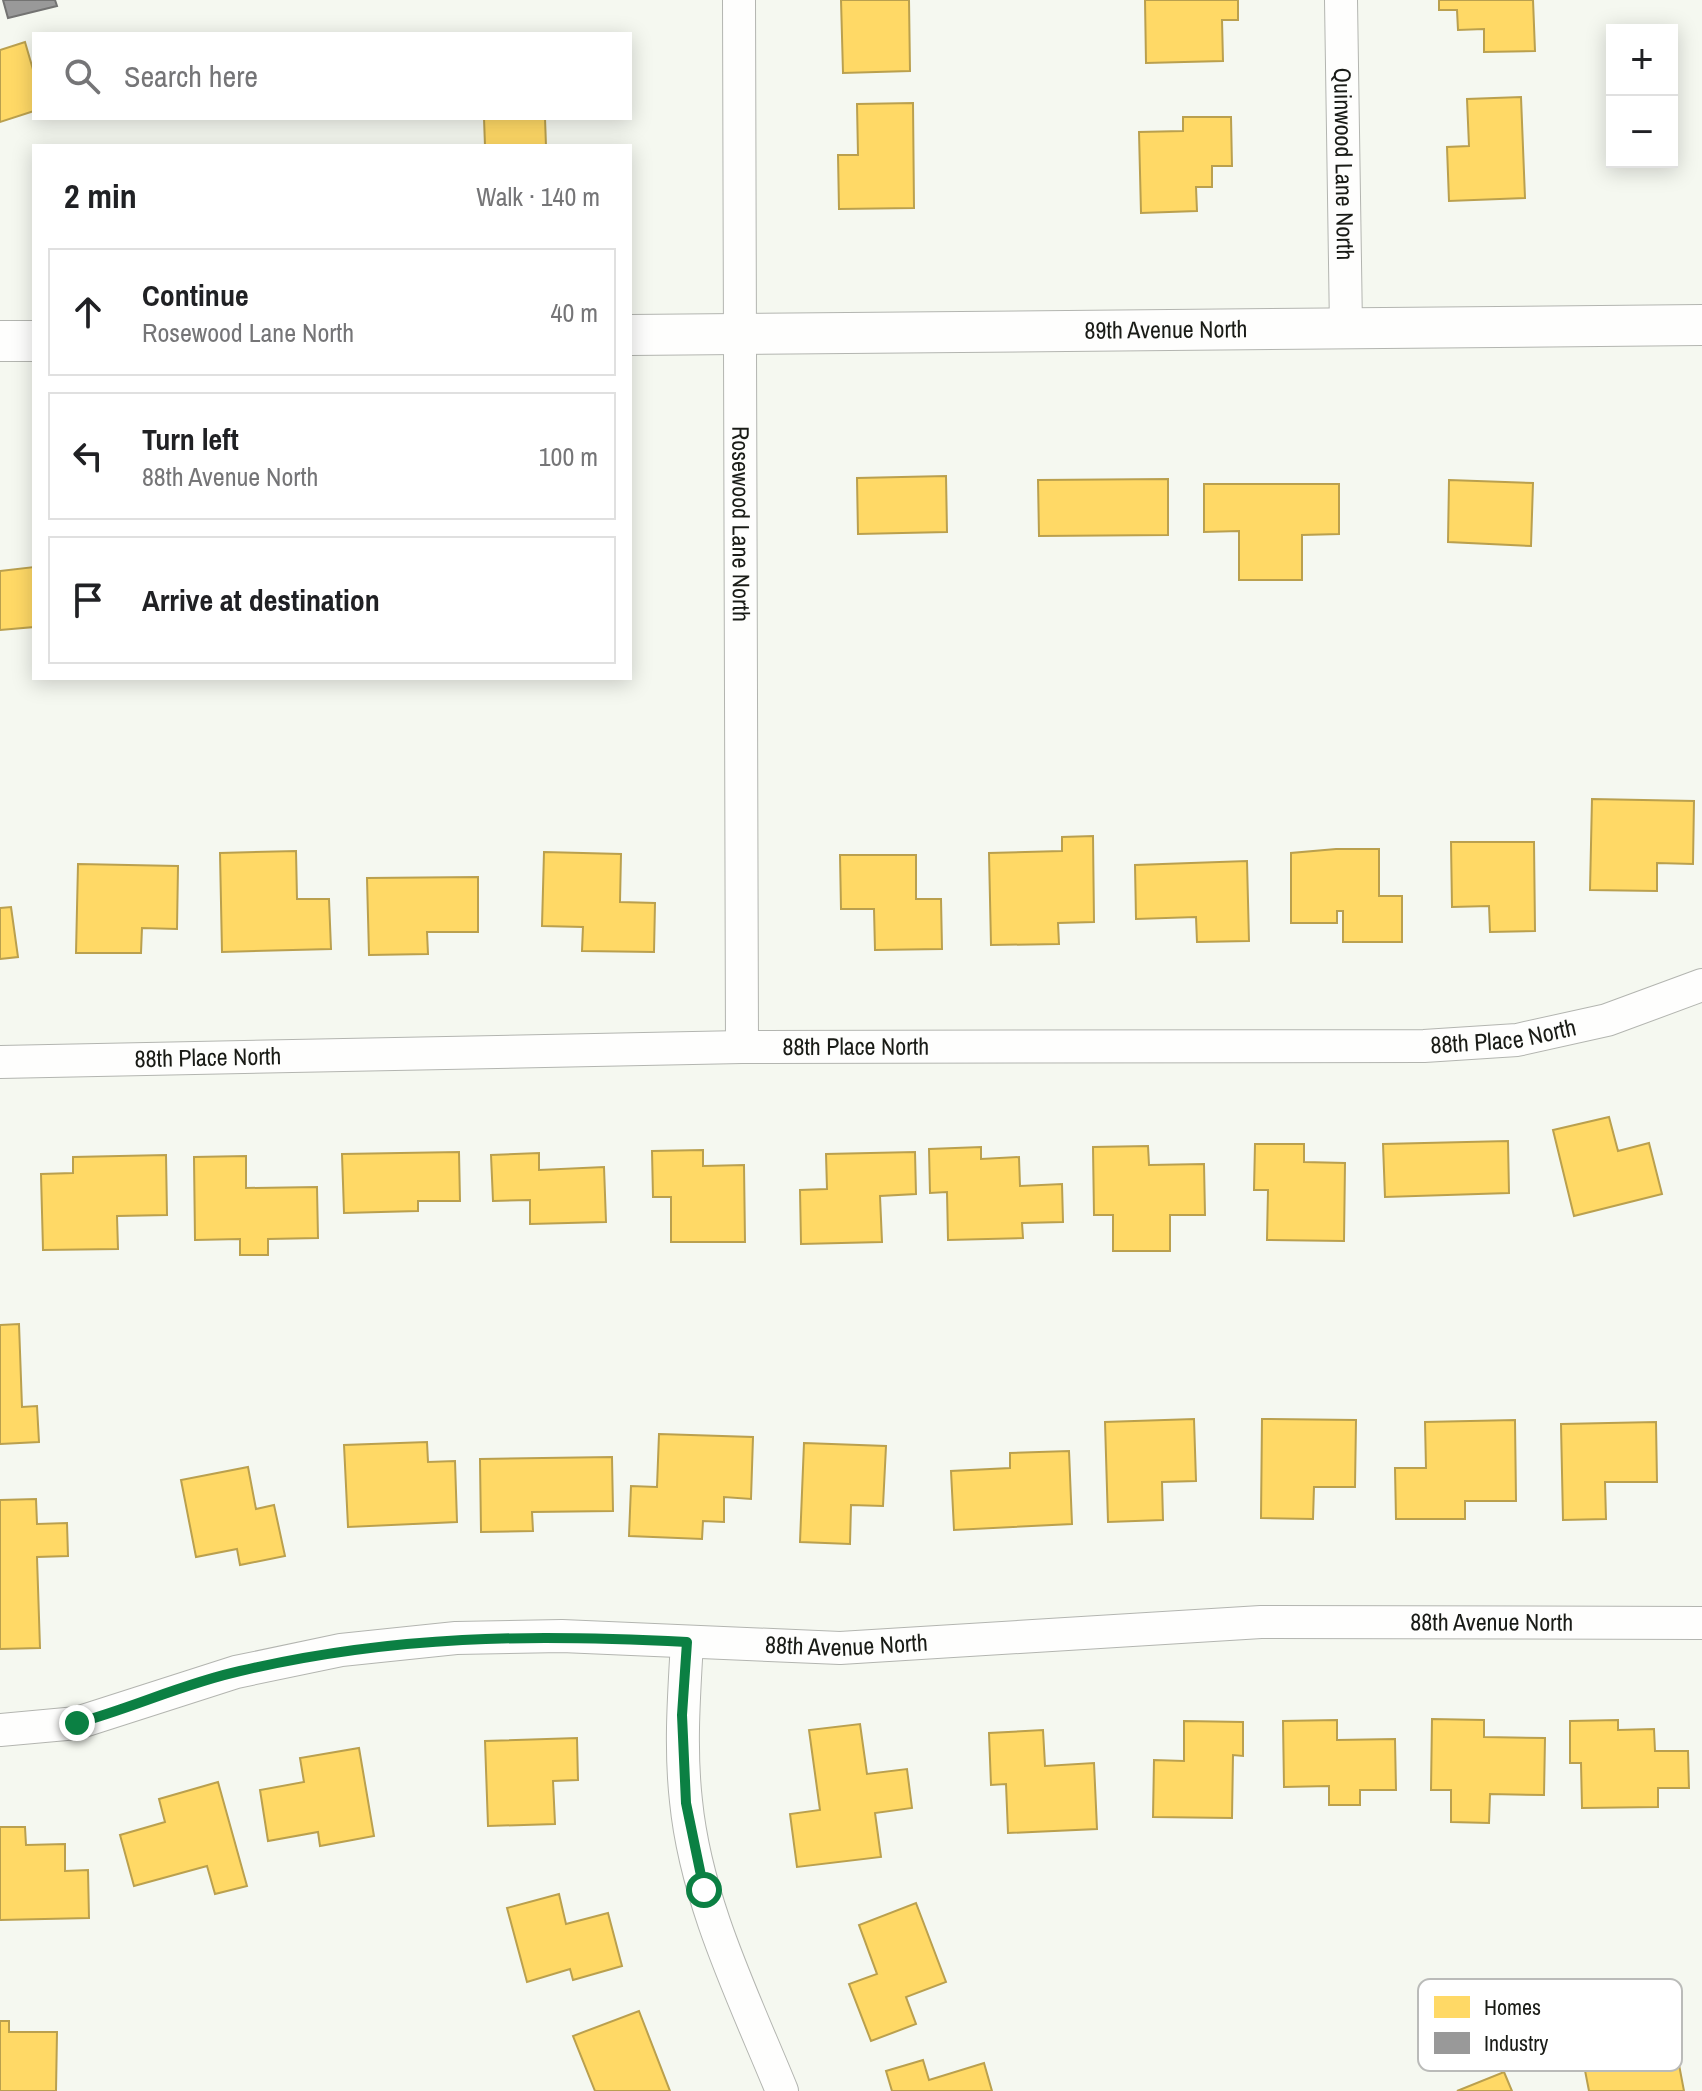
<!DOCTYPE html>
<meta charset="utf-8">
<style>
:root{--surface:#fff;--page:#f6f6f6;--text:#202124;--muted:#757577;--line:#e0e0e0}
body{margin:0;font-family:"Archivo Narrow",sans-serif;background:var(--page);color:var(--text)}
.controls{position:absolute;right:24px;top:24px;display:grid;overflow:hidden;border-radius:0px;box-shadow:0 4px 20px #0003}
.controls button{width:72px;height:72px;display:grid;place-items:center;padding:0;border:0;border-bottom:2px solid var(--line);background:var(--surface);color:var(--text);font:40px sans-serif}
.stop{position:absolute;width:24px;height:24px;margin:-18px;border:6px solid #0b8043;border-radius:50%;background:#fff}
.stop.end{background:#0b8043;border-color:#fff;box-shadow:0 2px 8px #0008}
.list{margin:0;padding:0;list-style:none}
h2{display:flex;justify-content:space-between;align-items:center;height:104px;margin:0;padding:0 32px;font-size:34px}
h2 small{font-size:26px;font-weight:400;color:var(--muted)}
.list li{display:grid;grid-template-columns:52px 1fr auto;gap:24px;align-items:center;box-sizing:border-box;height:128px;margin:0 16px 16px;padding:0 16px;border:2px solid var(--line);border-radius:0px}
.list b{display:block;font-size:30px;white-space:nowrap}
.list p{margin:0;font-size:26px;white-space:nowrap;color:var(--muted)}
.list em{font-size:26px;font-style:normal;color:var(--muted)}
.icon{flex:none;width:44px;height:44px;fill:none;stroke:currentColor;stroke-width:2;stroke-linecap:round;stroke-linejoin:round}
.map{position:relative;flex:none;width:1702px;height:2091px;overflow:hidden}
.search{position:absolute;background:var(--surface);box-shadow:0 4px 20px #0003;left:32px;top:32px;width:600px;height:88px;display:flex;align-items:center;gap:20px;box-sizing:border-box;padding:0 28px;border-radius:0px;color:var(--muted);font-size:30px}
.panel{position:absolute;background:var(--surface);box-shadow:0 4px 20px #0003;left:32px;top:144px;width:600px;height:536px;border-radius:0px}
.map>svg:first-child{display:block}
.homes{fill:#ffd966;stroke:#baa04e;stroke-width:2}
.industry{fill:#999;stroke:#737372;stroke-width:2}
.lines{fill:none;stroke-linecap:round;stroke-linejoin:round}
.minor-casing{stroke:#b3b5b0;stroke-width:34}
.tertiary-casing{stroke:#b3b5b0;stroke-width:42}
.minor{stroke:#fefefd;stroke-width:32}
.tertiary{stroke:#fefefd;stroke-width:40}
.route{stroke:#0b8043;stroke-width:10}
.labels{text-anchor:middle;stroke-width:8;stroke-linejoin:round;paint-order:stroke}
.street-label{font-size:24px;fill:#191b16;stroke:#fff}
.key{fill:#fff;stroke:#babbb9;stroke-width:2}
.key-label{font-size:22px;fill:#191b16}
</style>
<div class="map">
<svg width="1702" height="2091" viewBox="0 0 1702 2091">
<rect width="100%" height="100%" fill="#f5f8f0"/>
<!-- homes -->
<g class="homes">
<path d="M 841,0 L 909,0 L 910,71 L 843,73 Z"/>
<path d="M 1145,0 L 1238,0 L 1238,20 L 1222,20 L 1223,61 L 1146,63 Z"/>
<path d="M 1439,0 L 1533,0 L 1535,51 L 1484,52 L 1484,29 L 1458,30 L 1457,10 L 1439,10 Z"/>
<path d="M 25,42 L 34,73 L 34,111 L 0,122 L 0,50 Z"/>
<path d="M 1521,97 L 1525,198 L 1449,201 L 1447,147 L 1469,146 L 1467,99 Z"/>
<path d="M 913,103 L 914,208 L 839,209 L 838,155 L 858,155 L 857,104 Z"/>
<path d="M 1183,117 L 1231,117 L 1232,166 L 1212,166 L 1212,187 L 1196,187 L 1197,211 L 1141,213 L 1139,132 L 1183,131 Z"/>
<path d="M 484,118 L 545,118 L 546,146 L 485,146 Z"/>
<path d="M 946,476 L 947,532 L 858,534 L 857,478 Z"/>
<path d="M 1168,479 L 1168,535 L 1039,536 L 1038,480 Z"/>
<path d="M 1449,480 L 1533,483 L 1531,546 L 1448,542 Z"/>
<path d="M 1204,484 L 1339,484 L 1339,534 L 1302,535 L 1302,580 L 1239,580 L 1239,531 L 1204,532 Z"/>
<path d="M 34,567 L 34,627 L 0,630 L 0,571 Z"/>
<path d="M 1592,799 L 1694,801 L 1693,864 L 1657,863 L 1657,891 L 1590,890 Z"/>
<path d="M 1093,836 L 1094,922 L 1058,923 L 1059,944 L 991,945 L 989,853 L 1062,851 L 1062,837 Z"/>
<path d="M 1451,842 L 1534,842 L 1535,931 L 1490,932 L 1489,906 L 1452,907 Z"/>
<path d="M 1336,849 L 1379,849 L 1379,896 L 1402,896 L 1402,942 L 1343,942 L 1343,911 L 1337,911 L 1337,923 L 1291,923 L 1291,853 Z"/>
<path d="M 296,851 L 297,899 L 329,899 L 331,949 L 222,952 L 220,853 Z"/>
<path d="M 544,852 L 621,854 L 620,902 L 655,903 L 654,952 L 582,951 L 583,927 L 542,926 Z"/>
<path d="M 840,855 L 916,855 L 916,899 L 941,899 L 942,949 L 875,950 L 874,909 L 841,909 Z"/>
<path d="M 1247,861 L 1249,941 L 1197,942 L 1196,917 L 1136,919 L 1135,865 Z"/>
<path d="M 78,864 L 178,866 L 177,929 L 142,928 L 141,953 L 76,953 Z"/>
<path d="M 478,877 L 478,932 L 427,932 L 428,954 L 369,955 L 367,878 Z"/>
<path d="M 11,907 L 18,957 L 0,959 L 0,908 Z"/>
<path d="M 1609,1117 L 1618,1151 L 1649,1143 L 1662,1194 L 1574,1216 L 1553,1130 Z"/>
<path d="M 1508,1141 L 1509,1193 L 1385,1197 L 1383,1144 Z"/>
<path d="M 1255,1144 L 1304,1144 L 1304,1162 L 1345,1163 L 1344,1241 L 1267,1240 L 1268,1190 L 1254,1190 Z"/>
<path d="M 1148,1146 L 1149,1165 L 1204,1164 L 1205,1215 L 1170,1215 L 1170,1251 L 1113,1251 L 1113,1215 L 1094,1215 L 1093,1147 Z"/>
<path d="M 981,1147 L 981,1159 L 1019,1157 L 1020,1186 L 1062,1184 L 1063,1222 L 1022,1223 L 1023,1238 L 948,1240 L 947,1192 L 930,1193 L 929,1149 Z"/>
<path d="M 703,1150 L 703,1166 L 744,1165 L 745,1242 L 671,1242 L 671,1197 L 653,1197 L 652,1151 Z"/>
<path d="M 459,1152 L 460,1201 L 418,1201 L 418,1211 L 344,1213 L 342,1154 Z"/>
<path d="M 915,1152 L 916,1194 L 880,1196 L 882,1242 L 801,1244 L 800,1190 L 827,1189 L 826,1154 Z"/>
<path d="M 539,1153 L 539,1170 L 604,1167 L 606,1222 L 530,1224 L 530,1200 L 493,1201 L 491,1155 Z"/>
<path d="M 166,1155 L 167,1215 L 117,1216 L 118,1249 L 43,1250 L 41,1174 L 73,1173 L 73,1157 Z"/>
<path d="M 246,1156 L 246,1188 L 317,1187 L 318,1238 L 268,1239 L 268,1255 L 240,1255 L 240,1239 L 195,1240 L 194,1157 Z"/>
<path d="M 19,1324 L 22,1407 L 37,1406 L 39,1442 L 0,1444 L 0,1325 Z"/>
<path d="M 1194,1419 L 1196,1481 L 1162,1482 L 1163,1520 L 1108,1522 L 1105,1422 Z"/>
<path d="M 1262,1419 L 1356,1420 L 1355,1487 L 1314,1487 L 1313,1519 L 1261,1518 Z"/>
<path d="M 1515,1420 L 1516,1501 L 1465,1501 L 1465,1519 L 1396,1519 L 1395,1468 L 1426,1468 L 1425,1422 Z"/>
<path d="M 1656,1422 L 1657,1482 L 1605,1482 L 1606,1519 L 1563,1520 L 1561,1424 Z"/>
<path d="M 659,1434 L 753,1437 L 751,1499 L 724,1497 L 724,1522 L 703,1521 L 702,1539 L 629,1536 L 631,1486 L 657,1487 Z"/>
<path d="M 427,1442 L 428,1462 L 455,1461 L 457,1522 L 348,1527 L 344,1445 Z"/>
<path d="M 804,1443 L 886,1446 L 883,1506 L 851,1505 L 850,1544 L 800,1542 Z"/>
<path d="M 1069,1451 L 1072,1524 L 954,1530 L 951,1471 L 1010,1468 L 1010,1453 Z"/>
<path d="M 612,1457 L 613,1511 L 532,1512 L 533,1531 L 481,1532 L 480,1459 Z"/>
<path d="M 248,1467 L 256,1509 L 274,1505 L 285,1556 L 240,1565 L 237,1549 L 196,1557 L 181,1480 Z"/>
<path d="M 36,1499 L 37,1524 L 67,1523 L 68,1556 L 37,1557 L 40,1648 L 0,1649 L 0,1500 Z"/>
<path d="M 1432,1719 L 1484,1720 L 1484,1737 L 1545,1738 L 1544,1795 L 1490,1794 L 1489,1823 L 1451,1822 L 1451,1790 L 1431,1790 Z"/>
<path d="M 1337,1720 L 1337,1740 L 1395,1739 L 1396,1790 L 1360,1790 L 1360,1805 L 1329,1805 L 1329,1786 L 1284,1787 L 1283,1721 Z"/>
<path d="M 1618,1720 L 1618,1730 L 1654,1729 L 1655,1751 L 1688,1751 L 1689,1788 L 1658,1788 L 1658,1807 L 1582,1808 L 1581,1763 L 1570,1763 L 1570,1721 Z"/>
<path d="M 1184,1721 L 1243,1722 L 1243,1756 L 1233,1755 L 1232,1818 L 1153,1817 L 1154,1760 L 1184,1761 Z"/>
<path d="M 860,1724 L 867,1774 L 907,1769 L 912,1808 L 875,1813 L 881,1857 L 797,1867 L 790,1814 L 820,1810 L 809,1730 Z"/>
<path d="M 1043,1730 L 1045,1766 L 1094,1763 L 1097,1829 L 1008,1833 L 1006,1784 L 991,1785 L 989,1733 Z"/>
<path d="M 577,1738 L 578,1780 L 553,1781 L 555,1824 L 488,1826 L 485,1741 Z"/>
<path d="M 359,1748 L 374,1836 L 320,1846 L 318,1832 L 268,1841 L 260,1790 L 304,1782 L 300,1758 Z"/>
<path d="M 218,1782 L 247,1886 L 215,1894 L 207,1866 L 134,1886 L 120,1835 L 165,1822 L 159,1799 Z"/>
<path d="M 0,1827 L 25,1827 L 26,1845 L 65,1844 L 65,1871 L 88,1870 L 89,1918 L 0,1920 Z"/>
<path d="M 559,1894 L 566,1924 L 608,1913 L 622,1966 L 573,1980 L 570,1969 L 527,1982 L 507,1908 Z"/>
<path d="M 916,1903 L 946,1982 L 906,1997 L 916,2024 L 871,2041 L 849,1984 L 877,1974 L 859,1925 Z"/>
<path d="M 639,2011 L 670,2091 L 595,2091 L 573,2036 Z"/>
<path d="M 0,2021 L 9,2021 L 9,2032 L 57,2032 L 56,2091 L 0,2091 Z"/>
<path d="M 1673,2033 L 1684,2091 L 1589,2091 L 1581,2050 Z"/>
<path d="M 923,2060 L 929,2080 L 984,2063 L 992,2091 L 892,2091 L 886,2071 Z"/>
<path d="M 1504,2072 L 1512,2091 L 1457,2091 Z"/>
</g>
<!-- industry -->
<path class="industry" d="M 3,0 L 55,0 L 57,6 L 8,18 Z"/>
<g class="lines">
<!-- minor casing -->
<g class="minor-casing">
<g id="minor">
<path id="s1" d="M 739,0 L 742,1047"/>
<path id="s2" d="M 1341,0 L 1346,328"/>
<path id="s3" d="M 0,1062 L 742,1047 L 1424,1046 L 1517,1040 L 1607,1020 L 1702,985"/>
<path d="M 687,1642 C 684,1695 680,1748 686,1801 C 696,1902 744,1998 782,2091"/>
<path id="s4" d="M 0,1730 L 77,1723 L 236,1672 L 341,1650 L 456,1638 L 562,1636 L 840,1648 L 1261,1622 L 1702,1623"/>
</g>
</g>
<!-- tertiary casing -->
<g class="tertiary-casing">
<g id="tertiary">
<path id="s5" d="M 630,335 L 1702,325"/>
<path d="M 0,341 L 34,341"/>
</g>
</g>
<!-- minor -->
<use href="#minor" class="minor"/>
<!-- tertiary -->
<use href="#tertiary" class="tertiary"/>
</g>
<g class="lines">
<!-- route -->
<path class="route" d="M 77,1723 C 132,1708 185,1683 240,1671 C 395,1635 529,1634 687,1642 L 682,1715 L 686,1803 L 704,1890"/>
</g>
<g class="labels">
<!-- street labels -->
<g class="street-label">
<text dy="8" stroke="none"><textPath href="#s2" startOffset="164">Quinwood Lane North</textPath></text>
<text dy="8" stroke="none"><textPath href="#s5" startOffset="536">89th Avenue North</textPath></text>
<text dy="8" stroke="none"><textPath href="#s1" startOffset="524">Rosewood Lane North</textPath></text>
<text dy="8" stroke="none"><textPath href="#s3" startOffset="1504">88th Place North</textPath></text>
<text dy="8" stroke="none"><textPath href="#s3" startOffset="856">88th Place North</textPath></text>
<text dy="8" stroke="none"><textPath href="#s3" startOffset="208">88th Place North</textPath></text>
<text dy="8" stroke="none"><textPath href="#s4" startOffset="1504">88th Avenue North</textPath></text>
<text dy="8" stroke="none"><textPath href="#s4" startOffset="858">88th Avenue North</textPath></text>
</g>
</g>
<!-- legend -->
<rect x="1418" y="1979" width="264" height="92" rx="12" class="key"/>
<rect x="1434" y="1996" width="36" height="22" fill="#ffd966"/>
<rect x="1434" y="2032" width="36" height="22" fill="#999"/>
<g class="key-label">
<text x="1484" y="2015">Homes</text>
<text x="1484" y="2051">Industry</text>
</g>
</svg>
<div class="controls">
<button>+</button>
<button>−</button>
</div>
<div class="stop" style="left:704px;top:1890px"></div>
<div class="stop end" style="left:77px;top:1723px"></div>
<div class="search"><svg class="icon" aria-label="search" viewBox="0 0 24 24"><circle cx="10" cy="10" r="6"/><path d="M15 15l6 6"/></svg>Search here</div>
<section class="panel">
<h2>2 min<small>Walk · 140 m</small></h2>
<ul class="list">
<li><svg class="icon" aria-label="ahead" viewBox="0 0 24 24"><path d="M12 20V5M6 11l6-6 6 6"/></svg><div><b>Continue</b><p>Rosewood Lane North</p></div><em>40 m</em></li>
<li><svg class="icon" aria-label="left" viewBox="0 0 24 24"><path d="M17 20v-9H6M10 6l-5 5 5 5"/></svg><div><b>Turn left</b><p>88th Avenue North</p></div><em>100 m</em></li>
<li><svg class="icon" aria-label="arrive" viewBox="0 0 24 24"><path d="M6 21V4h12l-3 4 3 4H6"/></svg><div><b>Arrive at destination</b></div></li>
</ul>
</section>
</div>
